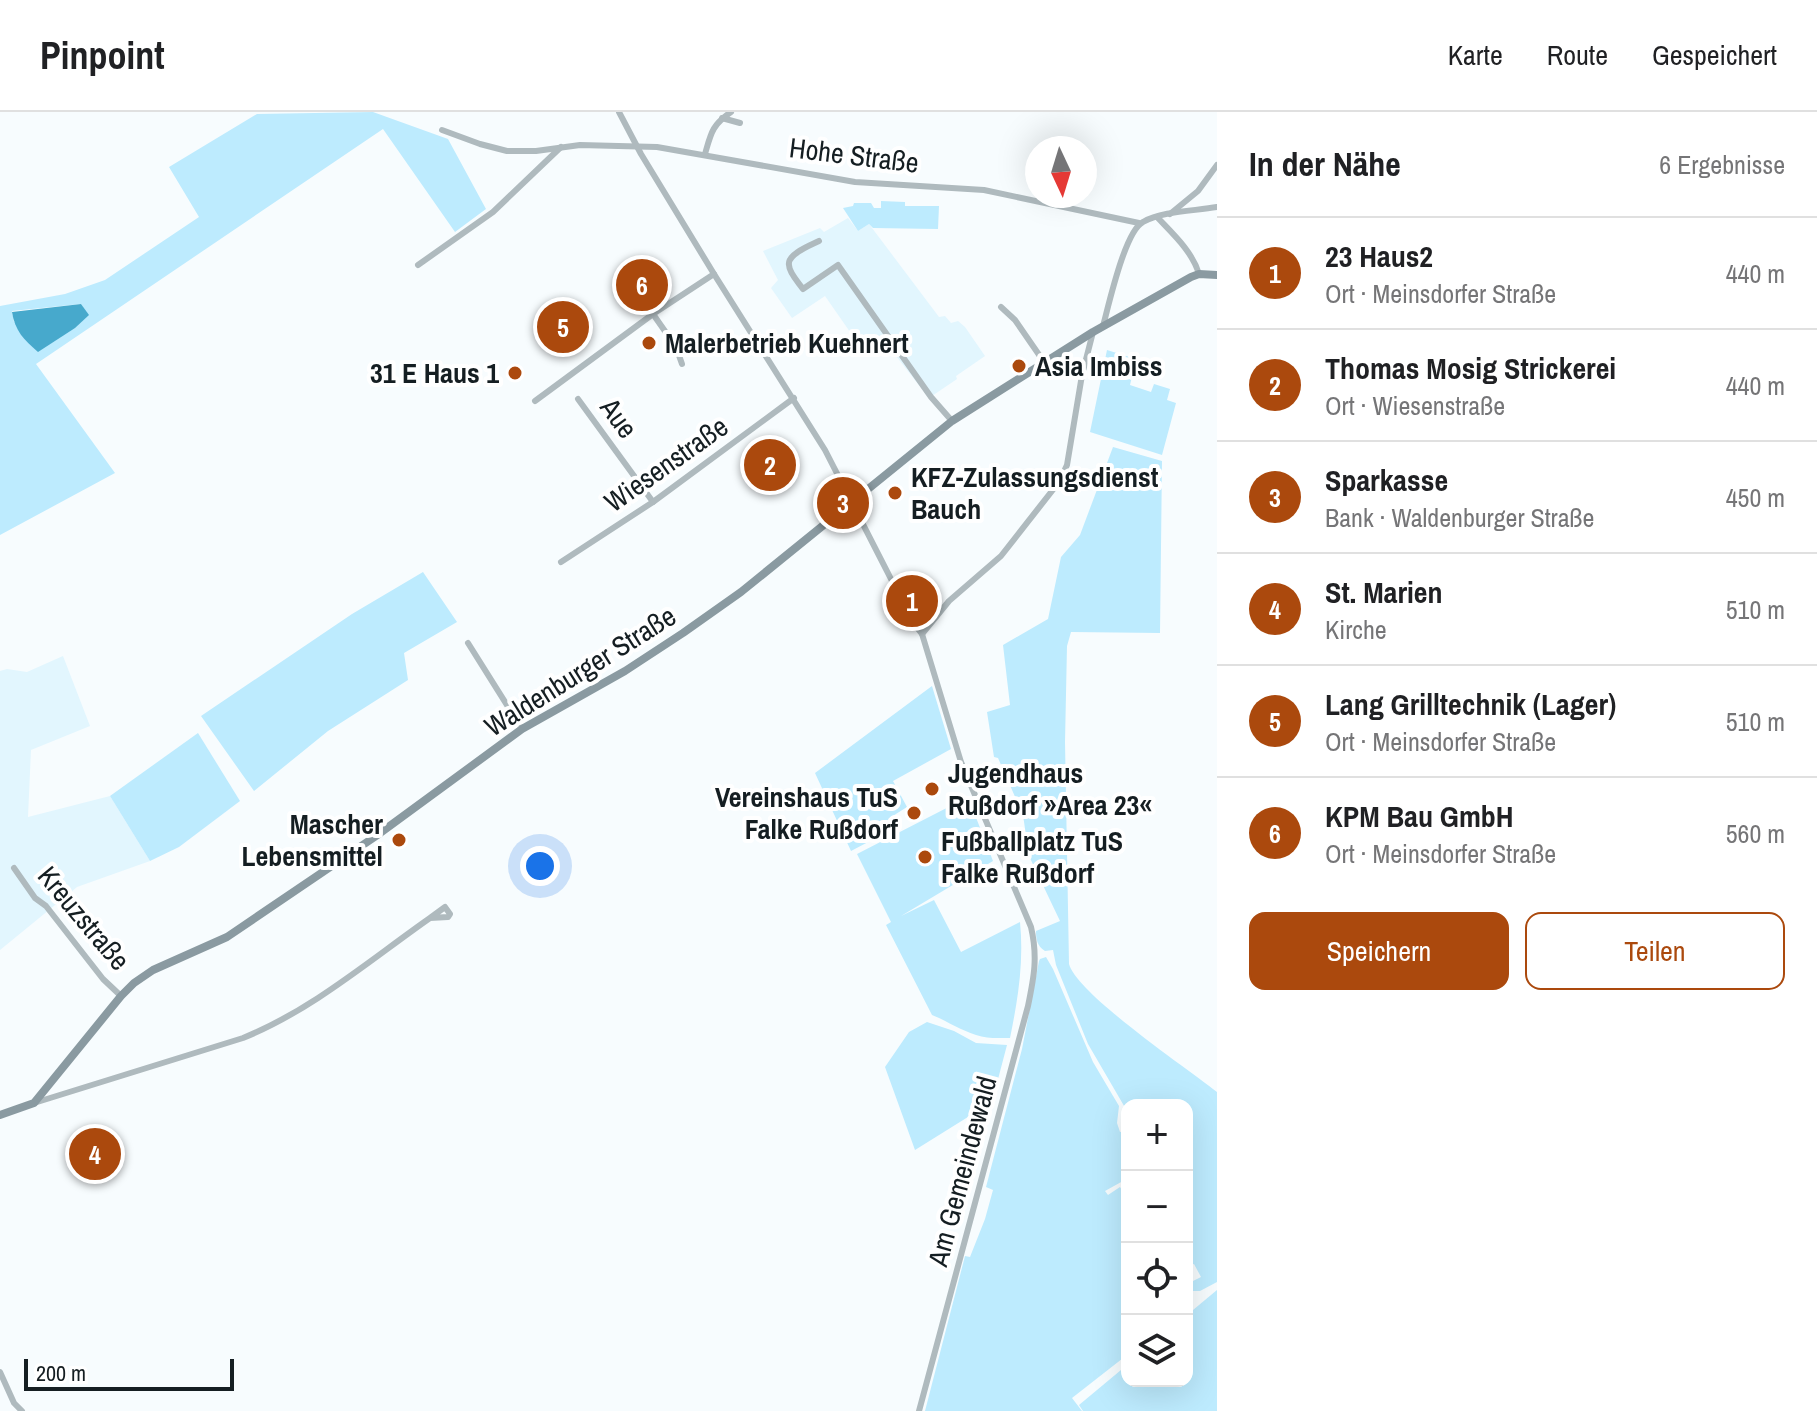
<!DOCTYPE html>
<html lang="de">
<meta charset="utf-8">
<style>
:root{--surface:#fff;--page:#f2f2f2;--text:#202124;--muted:#757577;--line:#e0e0e0;--accent:#ab490d}
body{margin:0;font-family:"Archivo Narrow",sans-serif;background:var(--page);color:var(--text)}
.controls{position:absolute;right:24px;bottom:24px;display:grid;overflow:hidden;border-radius:16px;box-shadow:0 8px 32px #0002}
.controls button{width:72px;height:72px;display:grid;place-items:center;padding:0;border:0;border-bottom:2px solid var(--line);background:var(--surface);color:var(--text);font:40px sans-serif}
.compass{position:absolute;left:1025px;top:24px;width:72px;height:72px;border-radius:50%;background:var(--surface);box-shadow:0 8px 32px #0002;rotate:176deg}
.scale{position:absolute;left:24px;bottom:20px;width:210px;box-sizing:border-box;padding-left:8px;border:4px solid #151e22;border-top:0;font-size:22px;line-height:28px;white-space:nowrap;color:#151e22;-webkit-text-stroke:6px #fff;paint-order:stroke}
.you{position:absolute;left:540px;top:754px;width:28px;height:28px;margin:-20px;border:6px solid #fff;border-radius:50%;background:#1a73e8;box-shadow:0 0 0 12px #1a73e833}
.badge{display:grid;place-items:center;width:52px;height:52px;border-radius:50%;background:var(--accent);color:#fff;font-size:26px;font-weight:700}
.pin{position:absolute;translate:-50% -50%;border:4px solid #fff;box-shadow:0 2px 8px #0006}
.list{margin:0;padding:0;list-style:none}
h2{display:flex;justify-content:space-between;align-items:center;height:104px;margin:0;padding:0 32px;font-size:34px}
h2 small{font-size:26px;font-weight:400;color:var(--muted)}
.list li{display:grid;grid-template-columns:52px 1fr auto;gap:24px;align-items:center;box-sizing:border-box;height:112px;padding:0 32px;border-top:2px solid var(--line)}
.list b{display:block;font-size:30px;white-space:nowrap}
.list p{margin:0;font-size:26px;white-space:nowrap;color:var(--muted)}
.list em{font-size:26px;font-style:normal;color:var(--muted)}
.actions{display:flex;gap:16px;padding:24px 32px}
.actions a{flex:1;padding:18px 0;border:2px solid var(--accent);border-radius:16px;text-align:center;font-size:28px;color:var(--accent)}
.actions .main{background:var(--accent);color:#fff}
.icon{flex:none;width:44px;height:44px;fill:none;stroke:currentColor;stroke-width:2;stroke-linecap:round;stroke-linejoin:round}
.map{position:relative;flex:none;width:1217px;height:1299px;overflow:hidden}
header{display:flex;align-items:center;gap:48px;box-sizing:border-box;height:112px;padding:0 40px;background:var(--surface);border-bottom:2px solid var(--line)}
header strong{font-size:38px}
nav{display:flex;gap:44px;margin-inline-start:auto;font-size:28px}
main{display:flex}
aside{flex:1;background:var(--surface)}
.map>svg:first-child{display:block}
.built{fill:#e2f6fe}
.green{fill:#bdebfe;fill-rule:evenodd}
.water{fill:#47a9cc}
.lines{fill:none;stroke-linecap:round;stroke-linejoin:round}
.street{stroke:#afbabe;stroke-width:6}
.secondary{stroke:#8a9aa1;stroke-width:8}
.poi-dot{fill:#ab490d;stroke:#fff;stroke-width:3}
.labels{text-anchor:middle;stroke-width:8;stroke-linejoin:round;paint-order:stroke}
.street-label{font-size:28px;fill:#151e22;stroke:#fff}
.poi-label{font-size:28px;font-weight:bold;fill:#151e22;stroke:#fff;text-anchor:start}
</style>
<header>
<strong>Pinpoint</strong>
<nav><a>Karte</a><a>Route</a><a>Gespeichert</a></nav>
</header>
<main>
<div class="map">
<svg width="1217" height="1299" viewBox="0 0 1217 1299">
<rect width="100%" height="100%" fill="#f7fcfe"/>
<!-- built -->
<g class="built">
<path d="M 848,106 L 858,119 L 869,112 L 939,205 L 945,204 L 951,211 L 958,209 L 965,215 L 985,244 L 956,264 L 957,267 L 929,286 L 882,226 L 864,240 L 825,184 L 792,206 L 771,176 L 778,168 L 763,139 L 820,116 L 824,120 Z"/>
<path d="M 63,544 L 90,614 L 31,638 L 28,705 L 110,684 L 150,749 L 77,775 L 0,838 L 0,559 L 7,557 L 27,560 Z"/>
</g>
<!-- green -->
<g class="green">
<path d="M 373,0 L 448,27 L 486,97 L 455,120 L 383,17 L 36,252 L 115,361 L 0,423 L 0,194 L 65,182 L 105,168 L 199,105 L 169,55 L 257,2 ZM 81,192 L 88,204 L 14,210 L 12,199 Z"/>
<path d="M 881,89 L 905,90 L 905,94 L 939,94 L 938,117 L 873,116 L 869,112 L 858,119 L 843,96 L 853,94 L 854,91 L 871,91 L 874,96 L 881,96 Z"/>
<path d="M 1107,238 L 1136,247 L 1130,273 L 1151,280 L 1154,272 L 1170,277 L 1167,288 L 1176,291 L 1162,343 L 1090,320 Z"/>
<path d="M 1113,335 L 1162,349 L 1160,521 L 1071,520 L 1067,534 L 1065,630 L 1069,852 C 1077,882 1188,957 1217,980 L 1217,1170 L 1200,1179 L 1187,1179 L 1190,1176 L 1187,1171 L 1187,1163 L 1191,1170 L 1201,1165 L 1194,1152 L 1187,1154 L 1187,1132 L 1191,1129 L 1187,1125 L 1187,993 L 1127,993 L 1127,999 L 1088,932 L 1056,853 L 1053,838 L 1045,839 C 1037,834 1036,827 1036,819 L 1060,809 L 1029,744 L 1023,703 L 998,646 L 994,645 L 987,600 L 1010,593 L 1003,533 L 1048,507 L 1061,445 L 1080,423 Z"/>
<path d="M 423,460 L 457,510 L 404,541 L 408,568 L 328,619 L 254,679 L 201,604 L 352,502 Z"/>
<path d="M 932,574 L 951,637 L 893,669 L 907,695 L 888,707 L 893,717 L 851,739 L 815,661 Z"/>
<path d="M 198,621 L 240,689 L 179,735 L 150,749 L 110,684 Z"/>
<path d="M 968,685 L 993,749 L 901,804 L 934,788 L 961,840 L 1020,810 C 1024,850 1018,887 1010,926 C 998,926 987,927 976,923 C 960,918 947,909 932,903 L 886,813 L 891,810 L 857,742 Z"/>
<path d="M 1046,845 L 1053,857 L 1093,950 L 1119,994 L 1117,1011 L 1120,1020 L 1124,1019 L 1122,1028 L 1127,1038 L 1127,1064 L 1123,1069 L 1105,1079 L 1108,1083 L 1120,1075 L 1127,1086 L 1127,1243 L 1072,1286 L 1082,1299 L 925,1299 L 965,1144 L 970,1145 L 985,1107 L 993,1078 L 986,1075 L 1022,937 L 1039,849 L 1040,847 Z"/>
<path d="M 927,910 L 954,919 L 976,931 L 1007,933 L 992,990 L 915,1038 L 885,955 L 909,920 Z"/>
<path d="M 1217,1178 L 1217,1299 L 1083,1299 L 1079,1293 L 1127,1253 L 1127,1269 L 1187,1269 L 1187,1203 Z"/>
</g>
<!-- water -->
<path class="water" d="M 81,192 L 89,203 L 75,216 L 38,240 C 24,228 15,219 12,200 Z"/>
<g class="lines">
<!-- street -->
<g class="street">
<path d="M 619,0 L 641,42 L 714,162 L 825,338 L 914,512 L 922,522 L 961,650 L 1031,815 C 1038,845 1034,865 1028,894 L 919,1299"/>
<path d="M 722,6 L 740,11"/>
<path d="M 442,18 L 480,32 L 507,39 L 536,39 L 580,33 L 657,35 L 855,70 L 984,78 L 1139,111"/>
<path d="M 705,42 C 711,21 712,13 731,0"/>
<path d="M 1170,102 L 1198,79 L 1217,53"/>
<path d="M 1157,105 C 1173,122 1192,139 1199,162"/>
<path d="M 819,129 C 811,133 787,142 789,153 C 789,161 799,171 803,177 L 838,153 L 931,285 L 952,309"/>
<path d="M 418,153 L 493,100 L 561,35"/>
<path d="M 1001,195 L 1015,208 L 1044,250"/>
<path d="M 653,202 L 676,235 L 682,252"/>
<path d="M 1103,214 C 1109,192 1125,119 1143,110 C 1162,99 1195,99 1217,95"/>
<path d="M 578,287 L 653,390"/>
<path d="M 535,289 L 653,202 L 714,162"/>
<path d="M 561,450 L 653,390 L 794,286"/>
<path d="M 922,522 L 949,489 L 1001,444 L 1059,370 L 1067,353 L 1082,263 L 1093,220"/>
<path d="M 468,531 L 522,617"/>
<path d="M 14,756 L 35,786 L 46,794 L 103,867 L 121,884"/>
<path d="M 34,991 L 243,926 C 312,898 370,848 430,806 L 448,805 L 450,802 L 445,795 L 430,806"/>
<path d="M 0,1260 L 14,1291 L 22,1299"/>
</g>
<!-- secondary -->
<path class="secondary" d="M 0,1003 L 34,991 L 121,884 L 134,871 L 153,858 L 227,825 L 376,724 L 522,617 L 625,559 L 683,521 L 741,480 L 952,309 L 1093,220 L 1191,165 L 1199,162 L 1217,163"/>
</g>
<!-- markers -->
<g class="poi-dot">
<circle cx="649" cy="231" r="8"/>
<circle cx="1019" cy="254" r="8"/>
<circle cx="515" cy="261" r="8"/>
<circle cx="895" cy="381" r="8"/>
<circle cx="932" cy="677" r="8"/>
<circle cx="914" cy="701" r="8"/>
<circle cx="399" cy="728" r="8"/>
<circle cx="925" cy="745" r="8"/>
</g>
<g class="labels">
<!-- street labels -->
<g class="street-label">
<text transform="translate(854 43) rotate(7)" y="10">Hohe Straße</text>
<text transform="translate(619 306) rotate(54)" y="10">Aue</text>
<text transform="translate(666 352) rotate(-35)" y="10">Wiesenstraße</text>
<text transform="translate(580 559) rotate(-32)" y="10">Waldenburger Straße</text>
<text transform="translate(84 806) rotate(50)" y="10">Kreuzstraße</text>
<text transform="translate(962 1059) rotate(-75)" y="10">Am Gemeindewald</text>
</g>
<!-- poi labels -->
<g class="poi-label">
<text x="665" y="241">Malerbetrieb Kuehnert</text>
<text x="1035" y="264">Asia Imbiss</text>
<text x="499" y="271" text-anchor="end">31 E Haus 1</text>
<text x="911" y="375">KFZ-Zulassungsdienst<tspan x="911" dy="32">Bauch</tspan></text>
<text x="948" y="671">Jugendhaus<tspan x="948" dy="32">Rußdorf »Area 23«</tspan></text>
<text x="898" y="695" text-anchor="end">Vereinshaus TuS<tspan x="898" dy="32">Falke Rußdorf</tspan></text>
<text x="383" y="722" text-anchor="end">Mascher<tspan x="383" dy="32">Lebensmittel</tspan></text>
<text x="941" y="739">Fußballplatz TuS<tspan x="941" dy="32">Falke Rußdorf</tspan></text>
</g>
</g>
</svg>
<div class="controls">
<button>+</button>
<button>−</button>
<button><svg class="icon" aria-label="locate" viewBox="0 0 24 24"><circle cx="12" cy="12" r="6"/><path d="M12 2v4M12 18v4M2 12h4M18 12h4"/></svg></button>
<button><svg class="icon" aria-label="layers" viewBox="0 0 24 24"><path d="M12 4l9 5-9 5-9-5zM3 14l9 5 9-5"/></svg></button>
</div>
<svg class="compass" viewBox="-18 -18 36 36"><path d="M0-13l5 13h-10z" fill="#e53935"/><path d="M0 13l5-13h-10z" fill="#757577"/></svg>
<div class="scale">200 m</div>
<div class="you"></div>
<div class="pin badge" style="left:912px;top:489px">1</div>
<div class="pin badge" style="left:770px;top:353px">2</div>
<div class="pin badge" style="left:843px;top:391px">3</div>
<div class="pin badge" style="left:95px;top:1042px">4</div>
<div class="pin badge" style="left:563px;top:215px">5</div>
<div class="pin badge" style="left:642px;top:173px">6</div>
</div>
<aside>
<h2>In der Nähe<small>6 Ergebnisse</small></h2>
<ul class="list">
<li><span class="badge">1</span><div><b>23 Haus2</b><p>Ort · Meinsdorfer Straße</p></div><em>440 m</em></li>
<li><span class="badge">2</span><div><b>Thomas Mosig Strickerei</b><p>Ort · Wiesenstraße</p></div><em>440 m</em></li>
<li><span class="badge">3</span><div><b>Sparkasse</b><p>Bank · Waldenburger Straße</p></div><em>450 m</em></li>
<li><span class="badge">4</span><div><b>St. Marien</b><p>Kirche</p></div><em>510 m</em></li>
<li><span class="badge">5</span><div><b>Lang Grilltechnik (Lager)</b><p>Ort · Meinsdorfer Straße</p></div><em>510 m</em></li>
<li><span class="badge">6</span><div><b>KPM Bau GmbH</b><p>Ort · Meinsdorfer Straße</p></div><em>560 m</em></li>
</ul>
<div class="actions"><a class="main">Speichern</a><a>Teilen</a></div>
</aside>
</main>
